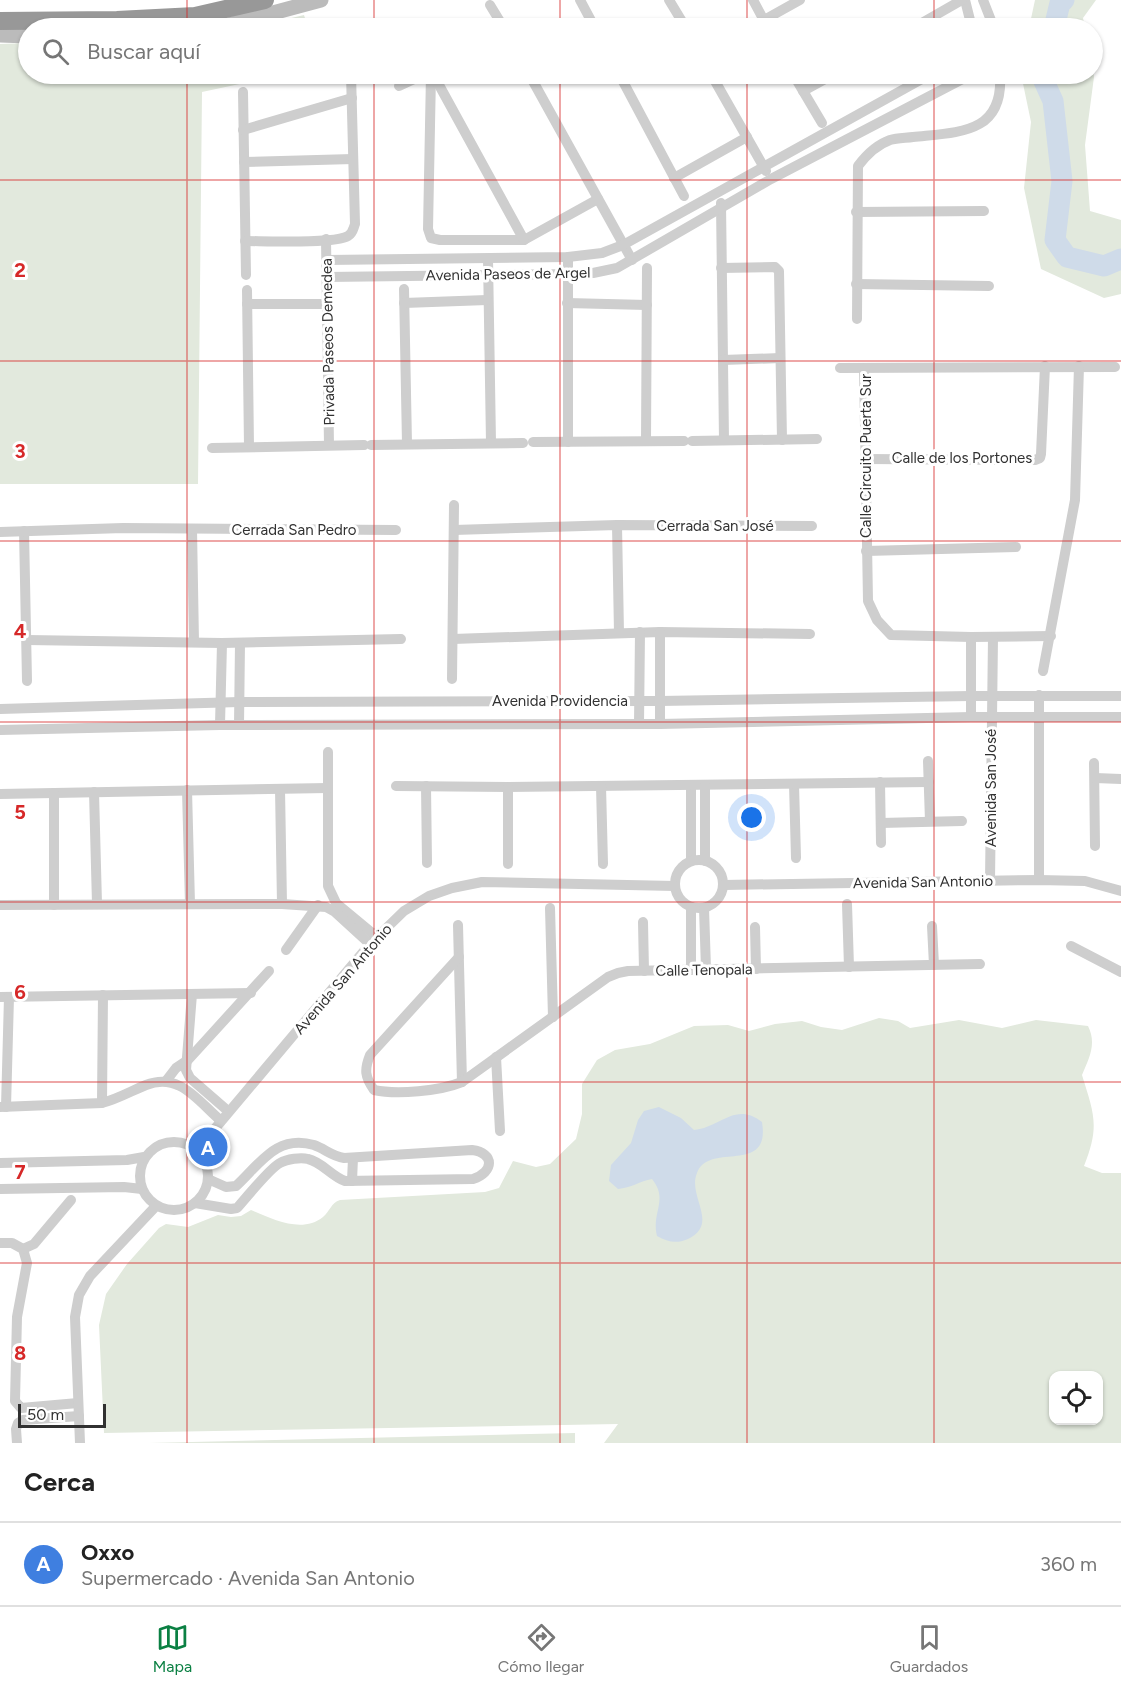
<!DOCTYPE html>
<html lang="es">
<meta charset="utf-8">
<style>
:root{--surface:#fff;--page:#f2f2f2;--text:#222;--muted:#767676;--line:#e0e0e0;--accent:#0b8043}
body{margin:0;font-family:Figtree,sans-serif;background:var(--page);color:var(--text)}
.controls{position:absolute;right:18px;bottom:18px;display:grid;overflow:hidden;border-radius:12px;box-shadow:0 2px 4px #0004}
.controls button{width:54px;height:54px;display:grid;place-items:center;padding:0;border:0;border-bottom:2px solid var(--line);background:var(--surface);color:var(--text);font:30px sans-serif}
.scale{position:absolute;left:18px;bottom:15px;width:88px;box-sizing:border-box;padding-left:6px;border:3px solid #313131;border-top:0;font-size:16px;line-height:21px;white-space:nowrap;color:#313131;-webkit-text-stroke:4px #fff;paint-order:stroke}
.you{position:absolute;left:752px;top:818px;width:21px;height:21px;margin:-15px;border:4px solid #fff;border-radius:50%;background:#1a73e8;box-shadow:0 0 0 9px #1a73e833}
.badge{display:grid;place-items:center;width:39px;height:39px;border-radius:50%;background:var(--accent);color:#fff;font-size:20px;font-weight:700}
.pin{position:absolute;translate:-50% -50%;border:3px solid #fff;box-shadow:0 2px 6px #0006}
.list{margin:0;padding:0;list-style:none}
h2{display:flex;justify-content:space-between;align-items:center;height:78px;margin:0;padding:0 24px;font-size:26px}
h2 small{font-size:20px;font-weight:400;color:var(--muted)}
.list li{display:grid;grid-template-columns:39px 1fr auto;gap:18px;align-items:center;box-sizing:border-box;height:84px;padding:0 24px;border-top:2px solid var(--line)}
.list b{display:block;font-size:22px;white-space:nowrap}
.list p{margin:0;font-size:20px;white-space:nowrap;color:var(--muted)}
.list em{font-size:20px;font-style:normal;color:var(--muted)}
.icon{flex:none;width:33px;height:33px;fill:none;stroke:currentColor;stroke-width:2;stroke-linecap:round;stroke-linejoin:round}
.map{position:relative;flex:none;width:1121px;height:1443px;overflow:hidden}
.search{position:absolute;background:var(--surface);box-shadow:0 2px 4px #0004;left:18px;right:18px;top:18px;height:66px;display:flex;align-items:center;gap:15px;box-sizing:border-box;padding:0 21px;border-radius:33px;color:var(--muted);font-size:22px}
.sheet{height:162px;background:var(--surface)}
nav{display:flex;justify-content:space-around;align-items:center;box-sizing:border-box;height:84px;border-top:2px solid var(--line);background:var(--surface);font-size:16px;color:var(--muted)}
nav a{display:grid;justify-items:center;gap:3px}
nav .on{color:var(--accent)}
.map>svg:first-child{display:block}
.green{fill:#e2e9dd;fill-rule:evenodd}
.water{fill:#cfdbe9}
.lines{fill:none;stroke-linecap:round;stroke-linejoin:round}
.river{stroke:#cfdbe9;stroke-width:21}
.street{stroke:#cecece;stroke-width:10}
.secondary{stroke:#bbb;stroke-width:15}
.highway{stroke:#989898;stroke-width:18}
.grid{fill:none;stroke:#d62828;stroke-width:1.5;stroke-opacity:0.55}
.labels{text-anchor:middle;stroke-width:6;stroke-linejoin:round;paint-order:stroke}
.street-label{font-size:15px;fill:#313131;stroke:#fff}
.grid-label{font-size:20px;text-anchor:middle;font-weight:bold;fill:#d62828;stroke:#fff;stroke-width:6;stroke-linejoin:round;paint-order:stroke}
</style>
<div class="map">
<svg width="1121" height="1443" viewBox="0 0 1121 1443">
<rect width="100%" height="100%" fill="#fff"/>
<!-- green -->
<g class="green">
<path d="M 1035,0 L 1096,0 L 1083,18 L 1085,28 L 1029,28 Z"/>
<path d="M 304,15 L 308,28 L 250,28 Z"/>
<path d="M 28,43 L 28,74 L 287,74 L 202,92 L 198,484 L 0,484 L 0,44 Z"/>
<path d="M 1093,67 L 1094,77 L 1085,145 L 1090,211 L 1121,220 L 1121,294 L 1104,298 L 1041,269 L 1024,188 L 1031,122 L 1021,74 L 1092,74 Z"/>
<path d="M 879,1018 L 898,1021 L 910,1028 L 959,1020 L 1002,1028 L 1036,1020 L 1088,1026 C 1097,1044 1089,1058 1082,1075 C 1094,1114 1100,1126 1084,1166 L 1102,1173 L 1121,1173 L 1121,1443 L 604,1443 L 618,1424 L 104,1433 L 99,1325 L 106,1294 L 127,1264 L 159,1228 L 166,1224 L 188,1227 L 218,1215 L 231,1217 L 241,1216 L 251,1210 C 272,1219 302,1234 323,1217 C 330,1211 331,1203 340,1200 L 485,1192 L 499,1188 L 513,1161 L 536,1167 L 550,1164 L 576,1139 L 582,1114 L 582,1084 L 597,1060 L 615,1050 L 650,1044 L 694,1026 L 728,1025 L 749,1031 L 775,1024 L 802,1021 L 821,1027 L 842,1030 ZM 1054,1376 L 1098,1376 L 1098,1420 L 1054,1420 Z"/>
<path d="M 575,1433 L 575,1443 L 149,1443 Z"/>
</g>
<!-- water -->
<path class="water" d="M 659,1107 L 681,1118 L 694,1130 C 720,1128 735,1101 762,1122 C 771,1176 709,1141 697,1173 C 687,1196 720,1224 688,1239 C 676,1244 668,1242 657,1236 C 651,1212 669,1200 652,1179 C 640,1181 631,1188 618,1189 L 609,1181 L 611,1165 L 631,1143 L 638,1120 L 644,1111 Z"/>
<g class="lines">
<!-- river -->
<g class="river">
<path d="M 1054,28 L 1060,3 L 1064,0"/>
<path d="M 1044,74 L 1043,79 L 1053,101 L 1062,181 L 1055,240 L 1067,257 L 1104,266 L 1121,259"/>
</g>
<!-- street -->
<g class="street">
<path d="M 580,0 L 595,28"/>
<path d="M 669,0 L 686,28"/>
<path d="M 753,0 L 768,28"/>
<path d="M 965,0 L 972,28"/>
<path d="M 983,0 L 994,28"/>
<path d="M 490,5 L 504,28"/>
<path d="M 764,20 L 800,0"/>
<path d="M 913,28 L 962,0"/>
<path d="M 431,74 L 428,229 L 431,238 L 440,240 L 524,240 L 598,199"/>
<path d="M 433,74 L 524,240"/>
<path d="M 529,74 L 632,260"/>
<path d="M 619,74 L 684,196"/>
<path d="M 711,74 L 766,171"/>
<path d="M 793,74 L 822,123"/>
<path d="M 399,86 L 425,74"/>
<path d="M 803,91 L 834,74"/>
<path d="M 243,92 L 246,275"/>
<path d="M 243,130 L 352,98"/>
<path d="M 244,162 L 353,159"/>
<path d="M 674,178 L 747,137"/>
<path d="M 721,203 L 724,440"/>
<path d="M 856,212 L 984,211"/>
<path d="M 326,239 L 329,445"/>
<path d="M 245,241 C 264,241 335,244 348,236 C 353,233 353,229 355,224 L 351,74"/>
<path d="M 568,257 L 568,442"/>
<path d="M 488,259 L 491,443"/>
<path d="M 327,260 L 568,257 L 602,253 L 623,245 L 931,74"/>
<path d="M 721,268 L 775,267 L 779,271 L 782,440"/>
<path d="M 327,277 L 568,274 L 593,273 L 617,268 L 771,179 L 972,74"/>
<path d="M 856,284 L 989,286"/>
<path d="M 404,289 L 407,444"/>
<path d="M 247,290 L 249,447"/>
<path d="M 404,303 L 487,300"/>
<path d="M 567,303 L 647,305"/>
<path d="M 247,304 L 328,304"/>
<path d="M 857,319 L 858,166 C 867,154 876,145 890,140 C 897,138 906,138 913,137 C 959,132 1004,134 1000,74"/>
<path d="M 723,360 L 780,358"/>
<path d="M 840,368 L 1115,367"/>
<path d="M 864,368 L 868,601 L 877,620 L 891,635 L 971,637 L 1051,636"/>
<path d="M 646,441 L 647,268"/>
<path d="M 692,441 L 817,439"/>
<path d="M 533,442 L 684,441"/>
<path d="M 371,445 L 523,443"/>
<path d="M 212,448 L 364,445"/>
<path d="M 865,459 L 1035,460 L 1040,458 L 1041,454 L 1045,366"/>
<path d="M 617,525 L 619,633"/>
<path d="M 192,529 L 194,642"/>
<path d="M 454,530 L 617,525 L 812,526"/>
<path d="M 24,531 L 27,681"/>
<path d="M 0,532 L 123,528 L 396,530"/>
<path d="M 866,551 L 1016,547"/>
<path d="M 453,639 L 660,632 L 810,634"/>
<path d="M 27,640 L 222,643 L 401,639"/>
<path d="M 1043,671 L 1075,500 L 1079,366"/>
<path d="M 452,679 L 454,505"/>
<path d="M 1039,695 L 1039,880"/>
<path d="M 0,709 L 239,702 L 660,701 L 971,696 L 1121,696"/>
<path d="M 971,717 L 971,637"/>
<path d="M 639,724 L 640,632"/>
<path d="M 660,724 L 660,632"/>
<path d="M 220,725 L 222,643"/>
<path d="M 239,725 L 240,643"/>
<path d="M 0,730 L 220,725 L 660,724 L 971,717 L 1121,717"/>
<path d="M 328,752 L 328,886 L 336,903 L 377,937"/>
<path d="M 928,761 L 930,821"/>
<path d="M 1094,763 L 1095,846"/>
<path d="M 1095,778 L 1121,779"/>
<path d="M 880,782 L 881,843"/>
<path d="M 794,784 L 796,858"/>
<path d="M 691,785 L 691,861"/>
<path d="M 396,786 L 508,787 L 929,782"/>
<path d="M 426,786 L 427,863"/>
<path d="M 601,786 L 603,864"/>
<path d="M 280,789 L 282,904"/>
<path d="M 187,790 L 190,904"/>
<path d="M 94,792 L 97,904"/>
<path d="M 0,794 L 328,788"/>
<path d="M 881,823 L 962,821"/>
<circle cx="699" cy="884" r="24"/>
<path d="M 705,861 L 705,785"/>
<path d="M 508,864 L 508,787"/>
<path d="M 990,881 L 993,637"/>
<path d="M 724,885 L 1039,880 L 1085,881 L 1121,891"/>
<path d="M 847,904 L 849,967"/>
<path d="M 0,905 L 282,904 L 326,907 L 335,912 L 370,944"/>
<path d="M 54,905 L 54,793"/>
<path d="M 691,907 L 691,970"/>
<path d="M 550,908 L 553,1017"/>
<path d="M 704,908 L 706,969"/>
<path d="M 643,922 L 644,971"/>
<path d="M 458,925 L 462,1082"/>
<path d="M 932,926 L 934,965"/>
<path d="M 755,927 L 756,969"/>
<path d="M 1071,946 L 1121,972"/>
<path d="M 286,950 L 318,905"/>
<path d="M 459,957 L 370,1055 C 364,1070 365,1077 374,1090 C 397,1095 440,1091 462,1082 L 608,977 L 618,973 L 628,971 L 980,964"/>
<path d="M 192,994 L 186,1070 L 190,1078 L 228,1111"/>
<path d="M 0,997 L 251,993"/>
<path d="M 496,1057 L 500,1131"/>
<path d="M 166,1081 L 176,1068 L 188,1060 L 269,971"/>
<path d="M 102,1103 L 103,995"/>
<path d="M 0,1107 L 102,1103 C 118,1099 131,1091 146,1085 C 179,1072 197,1100 220,1120"/>
<path d="M 6,1107 L 9,997"/>
<circle cx="174" cy="1176" r="34"/>
<path d="M 197,1150 L 370,944 L 404,911 L 429,896 L 452,888 L 482,882 L 675,886"/>
<path d="M 0,1163 L 127,1160 L 144,1157"/>
<path d="M 352,1181 L 353,1158"/>
<path d="M 0,1189 L 124,1187 L 142,1189"/>
<path d="M 195,1203 L 231,1209 L 237,1208 C 245,1199 271,1167 280,1163 C 287,1159 301,1157 308,1159 C 322,1162 331,1176 345,1181 L 473,1179 C 494,1172 495,1153 472,1150 L 344,1158 C 332,1156 325,1149 314,1145 C 276,1134 260,1164 236,1186 L 226,1187 L 208,1179"/>
<path d="M 0,1243 L 12,1243 L 23,1249 L 27,1263 L 17,1317 L 15,1401 L 21,1408 L 78,1403"/>
<path d="M 23,1249 L 34,1244 L 71,1200"/>
<path d="M 17,1443 L 16,1429 L 18,1423 L 23,1420 L 79,1416"/>
<path d="M 80,1443 L 75,1317 L 79,1295 L 90,1276 L 156,1206"/>
</g>
<!-- secondary -->
<g class="secondary">
<path d="M 217,28 L 321,0"/>
<path d="M 0,35 L 28,36"/>
</g>
<!-- highway -->
<path class="highway" d="M 0,21 L 117,20 L 195,16 L 265,0"/>
</g>
<!-- grid -->
<path class="grid" d="M 187,0 L 187,28M 374,0 L 374,28M 560,0 L 560,28M 747,0 L 747,28M 934,0 L 934,28M 187,74 L 187,1443M 374,74 L 374,1443M 560,74 L 560,1443M 747,74 L 747,1443M 934,74 L 934,1443M 0,180 L 1121,180M 0,361 L 1121,361M 0,541 L 1121,541M 0,722 L 1121,722M 0,902 L 1121,902M 0,1082 L 1121,1082M 0,1263 L 1121,1263"/>
<g class="labels">
<!-- street labels -->
<g class="street-label">
<text transform="translate(508 274) rotate(-1)" y="5">Avenida Paseos de Argel</text>
<text transform="translate(328 342) rotate(-91)" y="5">Privada Paseos Demedea</text>
<text transform="translate(866 456) rotate(-90)" y="5">Calle Circuito Puerta Sur</text>
<text x="962" y="463">Calle de los Portones</text>
<text x="715" y="531">Cerrada San José</text>
<text x="294" y="535">Cerrada San Pedro</text>
<text x="560" y="706">Avenida Providencia</text>
<text transform="translate(991 788) rotate(-90)" y="5">Avenida San José</text>
<text transform="translate(923 882) rotate(-1)" y="5">Avenida San Antonio</text>
<text transform="translate(704 970) rotate(-1)" y="5">Calle Tenopala</text>
<text transform="translate(343 979) rotate(-49)" y="5">Avenida San Antonio</text>
</g>
</g>
<g class="grid-label">
<text x="20" y="277">2</text>
<text x="20" y="458">3</text>
<text x="20" y="638">4</text>
<text x="20" y="819">5</text>
<text x="20" y="999">6</text>
<text x="20" y="1179">7</text>
<text x="20" y="1360">8</text>
</g>
</svg>
<div class="controls">
<button><svg class="icon" aria-label="locate" viewBox="0 0 24 24"><circle cx="12" cy="12" r="6"/><path d="M12 2v4M12 18v4M2 12h4M18 12h4"/></svg></button>
</div>
<div class="scale">50 m</div>
<div class="you"></div>
<div class="pin badge" style="left:208px;top:1147px;background:#3f7fe0">A</div>
<div class="search"><svg class="icon" aria-label="search" viewBox="0 0 24 24"><circle cx="10" cy="10" r="6"/><path d="M15 15l6 6"/></svg>Buscar aquí</div>
</div>
<section class="sheet">
<h2>Cerca<small></small></h2>
<ul class="list">
<li><span class="badge" style="background:#3f7fe0">A</span><div><b>Oxxo</b><p>Supermercado · Avenida San Antonio</p></div><em>360 m</em></li>
</ul>
</section>
<nav>
<a class="on"><svg class="icon" aria-label="map" viewBox="0 0 24 24"><path d="M3 6l6-2 6 2 6-2v14l-6 2-6-2-6 2zM9 4v14M15 6v14"/></svg>Mapa</a>
<a><svg class="icon" aria-label="directions" viewBox="0 0 24 24"><path d="M12 3l9 9-9 9-9-9zM9 14v-3h6M13 9l2 2-2 2"/></svg>Cómo llegar</a>
<a><svg class="icon" aria-label="saved" viewBox="0 0 24 24"><path d="M7 4h10v16l-5-4-5 4z"/></svg>Guardados</a>
</nav>
